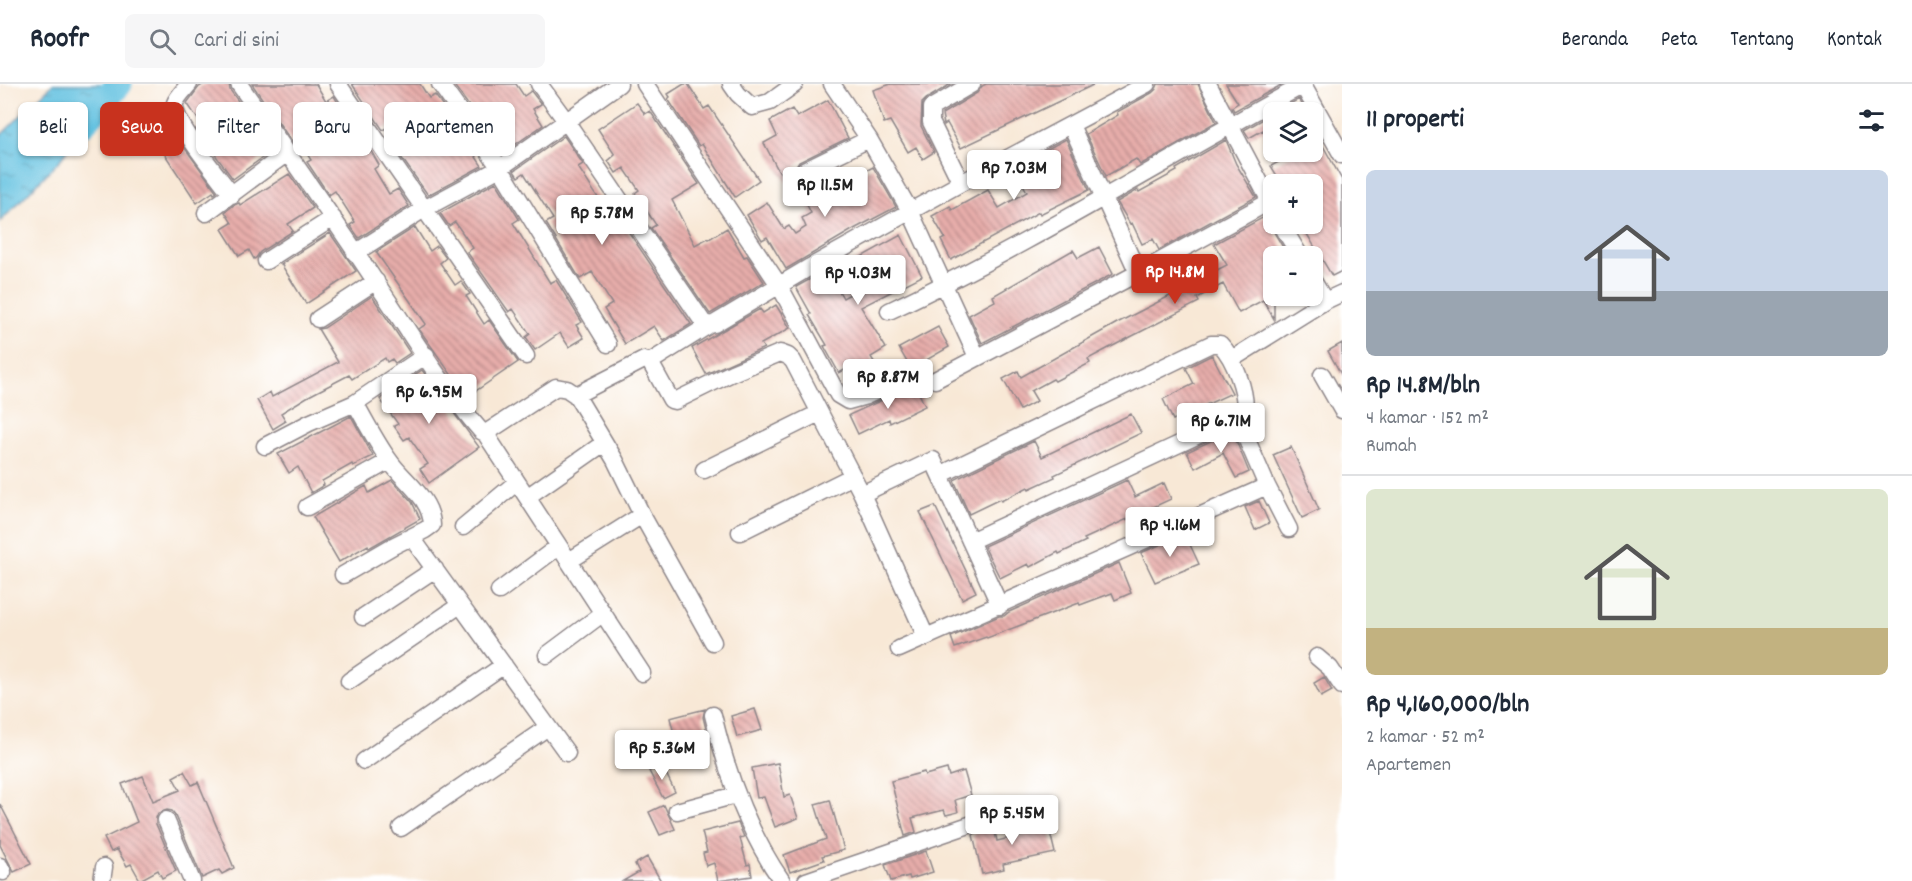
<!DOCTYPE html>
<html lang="id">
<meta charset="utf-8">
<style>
body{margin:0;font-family:Dekko,sans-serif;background:#f6f6f7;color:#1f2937;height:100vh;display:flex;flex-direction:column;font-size:22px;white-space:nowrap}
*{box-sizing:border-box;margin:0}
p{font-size:20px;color:#747a83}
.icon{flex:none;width:33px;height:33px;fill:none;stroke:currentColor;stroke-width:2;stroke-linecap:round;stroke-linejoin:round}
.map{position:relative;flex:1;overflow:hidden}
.drawer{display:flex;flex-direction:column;background:#fff;width:570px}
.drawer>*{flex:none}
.guide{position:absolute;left:18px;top:18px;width:570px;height:54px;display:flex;gap:12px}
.buttons{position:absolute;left:1263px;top:18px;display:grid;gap:12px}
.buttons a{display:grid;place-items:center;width:60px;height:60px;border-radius:9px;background:#fff;box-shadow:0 2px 4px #0004;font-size:30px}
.price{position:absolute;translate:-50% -51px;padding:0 14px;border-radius:6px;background:#fff;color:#222;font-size:20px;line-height:39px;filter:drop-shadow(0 2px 3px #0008)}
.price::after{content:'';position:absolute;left:50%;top:36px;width:18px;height:14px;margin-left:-9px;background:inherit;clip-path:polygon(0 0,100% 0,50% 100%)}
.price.active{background:#c8321e;color:#fff}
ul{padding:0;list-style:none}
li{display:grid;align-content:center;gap:12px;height:318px;padding:0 24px}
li+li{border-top:2px solid #e0e1e3}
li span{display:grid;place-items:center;height:186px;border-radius:9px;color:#555}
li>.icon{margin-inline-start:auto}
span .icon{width:108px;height:108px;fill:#fffc;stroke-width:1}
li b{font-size:26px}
h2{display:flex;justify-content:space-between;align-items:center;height:72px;padding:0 24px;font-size:26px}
.pill{padding:0 21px;border-radius:9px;background:#fff;box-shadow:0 2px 4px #0004;font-size:21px;line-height:54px}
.pill.active{background:#c8321e;color:#fff}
header{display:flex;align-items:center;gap:36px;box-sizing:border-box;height:84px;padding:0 30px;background:#fff;border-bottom:2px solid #e0e1e3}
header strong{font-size:28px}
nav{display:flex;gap:33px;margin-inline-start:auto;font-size:21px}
.search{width:420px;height:54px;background:#f6f6f7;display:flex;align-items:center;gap:15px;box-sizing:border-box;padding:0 21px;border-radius:9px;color:#747a83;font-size:22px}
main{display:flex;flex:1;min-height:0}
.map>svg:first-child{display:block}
.water{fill:url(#water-ripples);stroke:#42728e;stroke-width:1.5}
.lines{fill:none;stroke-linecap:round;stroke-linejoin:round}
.river{stroke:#62c1e0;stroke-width:27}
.building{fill:url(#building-back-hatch)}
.street-casing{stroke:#8d8588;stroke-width:19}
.street{stroke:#fff;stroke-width:16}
</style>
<header>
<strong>Roofr</strong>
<div class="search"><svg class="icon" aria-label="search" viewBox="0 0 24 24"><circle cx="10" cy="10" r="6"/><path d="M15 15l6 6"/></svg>Cari di sini</div>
<nav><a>Beranda</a><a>Peta</a><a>Tentang</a><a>Kontak</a></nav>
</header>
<main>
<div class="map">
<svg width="1342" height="797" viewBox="0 0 1342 797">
<defs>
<pattern id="water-ripples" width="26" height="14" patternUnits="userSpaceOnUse" patternTransform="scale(1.5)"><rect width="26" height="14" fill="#62c1e0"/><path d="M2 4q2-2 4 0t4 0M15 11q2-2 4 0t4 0" fill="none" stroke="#509cb7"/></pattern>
<pattern id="building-back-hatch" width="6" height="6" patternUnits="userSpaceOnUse" patternTransform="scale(1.5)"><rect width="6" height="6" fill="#e7adaa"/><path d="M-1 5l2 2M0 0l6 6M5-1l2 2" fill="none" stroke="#bb8c8c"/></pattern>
</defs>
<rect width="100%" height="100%" fill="#fff"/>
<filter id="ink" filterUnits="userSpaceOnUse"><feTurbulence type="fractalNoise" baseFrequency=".0167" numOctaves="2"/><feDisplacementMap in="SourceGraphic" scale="12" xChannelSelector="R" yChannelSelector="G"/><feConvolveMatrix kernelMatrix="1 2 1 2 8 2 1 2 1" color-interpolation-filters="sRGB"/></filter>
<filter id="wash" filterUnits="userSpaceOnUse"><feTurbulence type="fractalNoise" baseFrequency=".008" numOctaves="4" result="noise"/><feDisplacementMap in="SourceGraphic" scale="24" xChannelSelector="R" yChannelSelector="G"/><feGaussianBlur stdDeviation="1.35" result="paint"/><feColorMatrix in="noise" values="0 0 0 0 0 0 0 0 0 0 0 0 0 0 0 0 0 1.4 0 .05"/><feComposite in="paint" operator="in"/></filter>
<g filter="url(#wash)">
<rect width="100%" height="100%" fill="#f8e8d6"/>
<!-- water -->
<path class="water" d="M53,0H117L60,76L0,138V52Z"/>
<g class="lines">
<!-- river -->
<path class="river" d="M83,39L119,0"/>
</g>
<g id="blocks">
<!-- building -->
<path class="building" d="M204,0H229L230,6L273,66L233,95L197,46L196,45L202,41L187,19L199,3Z
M252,0H316L326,17L334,12L368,69L371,67L379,81L374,85L389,110L398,105L409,122L359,154L350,141L355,138L335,107L329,111L307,78L311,76L297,54L292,58Z
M352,0H420L429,14L435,11L472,63L470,64L482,82L428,111L401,73L409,68L391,41L383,46Z
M453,0H516L524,12L531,7L541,20L533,25L543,41L503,69Z
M684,0H688L704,25L709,22L759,96L735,113L702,60L699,62L668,15L670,13L668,10Z
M891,0H951L926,15L922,19L921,42L934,68L923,75L916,63L908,68L890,37L884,39L873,6Z
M986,0H1095L961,64L947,39L944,41L942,30L977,9L982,2Z
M1158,0H1198L1216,38L1140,81L1136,75L1106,92L1086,50L1118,31L1117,28L1152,9L1156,5Z
M1226,0H1283L1234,27L1232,23L1238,19Z
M1299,15L1306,28H1275Z
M828,16L848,54L799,78L794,86L797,95L788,100L777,84L764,59L777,52L770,37L792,25L797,33Z
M637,19L645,30L650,27L699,100L672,116L695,161L708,154L709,155L727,144L744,173L747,172L764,198L710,230L651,144L656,141L635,109L639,106L624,84L616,89L608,77L615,71L598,45Z
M1274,29V64L1263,46L1249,54L1244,46Z
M1312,42L1342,96V187L1332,192L1301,140H1312V100H1282L1271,82L1297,68H1312Z
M166,46L175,59L179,56L217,108L214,110L213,108L197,119L154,54Z
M564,52L583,80L578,83L602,120L607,116L691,240L664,257L654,242L625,260L604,225L612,220L592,188L580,195L546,139L553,135L524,89L518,93L514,87Z
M1066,55L1089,106L1040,130L1039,128L951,176L941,156L945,154L932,132L950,122L952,126L988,106L999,124L1027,108L1014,83Z
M1226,56L1236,80L1256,113L1159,166L1153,155L1142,160L1132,139L1130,140L1117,118L1138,106L1139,108L1177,87L1176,85Z
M873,83L896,123L854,145L786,185L767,153L762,156L747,131L767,118L784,145L789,142L795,150L806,143L802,134L811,129L806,119Z
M289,90L313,124L288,140L293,147L260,168L256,174L254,175L249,166L239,172L222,145L232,139L225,128L234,121L239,119L240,121Z
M496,98L519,135L513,139L550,199L556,196L582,238L576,241L584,254L569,263L560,249L535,266L526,253L530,250L513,225L509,228L467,168L473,164L455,138L449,142L440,129Z
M1266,132L1269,134L1267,136L1288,172H1274V235L1263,216L1239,229L1223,200L1197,214L1199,218L1109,264L1088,275L1090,279L1055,297L1053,295L1031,307L1037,317L1020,326L1003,295L1018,287L1021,293L1117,239L1209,192V190L1227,181L1214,160Z
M415,143L430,167L437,162L446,174L440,179L455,201L461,197L470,210L466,212L484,240L489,236L518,278L467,313L419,245L426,240L376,168Z
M330,149L356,187L306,220L281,180Z
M901,151L922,192L861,223L886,264L871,273L879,286L862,297L852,282L839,289L824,262L827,261L809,231L811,230L796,203L827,186L843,214L865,202L852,178Z
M1099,163L1113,190L982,259L969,231L995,217L993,212L1073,166L1078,174Z
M372,212L410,269L395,279L392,275L387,278L385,274L352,295L349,291L307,313L281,329L286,337L273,345L257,316L270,308L272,313L338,278L318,245L324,244Z
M776,221L790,244L761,260L764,264L706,290L692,264L760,225L763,229Z
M938,243L949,263L911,285L899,264Z
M1342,259V292L1328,267Z
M1212,271L1232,309L1173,336L1163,315L1194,300L1186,284Z
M422,286L479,363L429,399L420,385L428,380L409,353L404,356L394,342L398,340L380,315Z
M915,301L925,322L890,339L889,335L858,350L849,331Z
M1131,330L1141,349L1054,391L1055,393L1029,405L1028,403L1001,417L1000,415L969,430L954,396L1034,357L1042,373Z
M351,332L373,372L353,382L352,380L322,397L324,401L311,409L298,383L289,389L278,370Z
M1232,347L1249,388L1236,394L1223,369L1195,384L1187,368Z
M1291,363L1319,426L1302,434L1273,371Z
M392,396L412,418L420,435L369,464L368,461L339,478L313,433L366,402L369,409Z
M1127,396L1135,413L1164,399L1171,415L1084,455L1086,457L1059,470L1058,468L1030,483L1028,480L1000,494L984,462Z
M1259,417L1269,439L1255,446L1245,423Z
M935,422L976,508L962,515L920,428Z
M1185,450L1199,480L1155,498L1141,469Z
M1119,479L1131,509L1115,516L1112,509L1080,521L1079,519L987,554L986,553L955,564L951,553L999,532H1004L1009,528Z
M1324,593L1332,607L1321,613L1314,599Z
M705,625L703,633L707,649L676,657L670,634Z
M755,625L762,646L737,653L731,632Z
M778,679L784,713L790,711L798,734L775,743L764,713L757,714L752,684Z
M662,681L675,708L663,714L649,687Z
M947,685L949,692L964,687L971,711L955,716L958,728L946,731L944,726L912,734L916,748L905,752L891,697L924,688L925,691Z
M184,687L192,701L198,698L234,784L222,790L219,786L202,794L176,732L172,727L167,726L158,729L156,734V740L176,787L162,794L158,786L140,796L131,780L127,782L117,765L111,768L104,754L137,738L122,700L143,692L153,717L180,706L173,693Z
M830,716L844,766L822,772L824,776L790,788L784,771L826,755L815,720Z
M0,720L31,780L14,788L0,761Z
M664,721L675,745L660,751L649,728Z
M1047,736L1055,769L1003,780L1004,785L982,790L973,751L979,747L982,742L993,739L997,757L1027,750L1025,741Z
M738,739L744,753L740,754L747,781L750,780L752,792L718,797L714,779L706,782L703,769L707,768L702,748Z
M926,767L933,788L910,795L909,792L891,797L885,781Z
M647,773L661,797H623L639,788L635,780Z"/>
</g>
</g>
<g filter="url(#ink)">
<use href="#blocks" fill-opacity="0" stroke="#8d8588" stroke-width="1.5"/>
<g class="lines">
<defs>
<path id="street" d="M189,0C185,5 177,13 175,19C172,38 220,94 232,111
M239,0C287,68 335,136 381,206C413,253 443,304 481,347L485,349L489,347L556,303L567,305L576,311L644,276L650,278L671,316L675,317L732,289L780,269L788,272L793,277L862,410
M338,0L526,272
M440,0L500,84L608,260
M539,0L566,37L703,238L709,241L714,240L810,183L961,99L1147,0
M645,0L779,201L838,311L848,317L866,312L884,304
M731,0L738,10L752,23L770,18L795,0
M832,0L869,55L910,127L977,273
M1208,0L1274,125
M1071,41L1138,189
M804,87L869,55
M961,99L931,38V24L972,0
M206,129L287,69
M1281,140L1300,172
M355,169L424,125L500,84L619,0
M266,177L333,134
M1312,195L1325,217L1342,209
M889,227C1029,161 1160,79 1296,5H1305L1342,71
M318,235L376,197
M1232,275L1325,217
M650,278L709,241
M1322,291L1342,326
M935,296L1138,189L1269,118
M355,319L426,271
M1238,335L1267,402L1289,445
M485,349L642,589
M265,362L309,339L355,319C366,338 376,358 389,376C403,397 431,413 432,441L425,446L393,462L343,491
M704,386L819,329
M940,391L1211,260H1220C1234,274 1248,310 1244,330L970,457
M527,413L604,359
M307,423L389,377
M642,431L713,558
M463,443L517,398
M740,448L853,392
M412,454L567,669
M569,477L642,431L615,376L576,311
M499,507L559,462
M363,533L435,485
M926,553L862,410L933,376L1000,522
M899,565L1267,402
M547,571L602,530
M1317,573L1330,584L1342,602
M349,597L460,521
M713,631C727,690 747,747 782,797
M364,677L504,581
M677,727L736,711
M166,736L192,797
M401,744L548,643
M0,782L3,788
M102,797L104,783
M806,797L972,740"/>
</defs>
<!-- street casing -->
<use href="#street" class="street-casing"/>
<!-- street -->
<use href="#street" class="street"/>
</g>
</g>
</svg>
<div class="buttons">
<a><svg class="icon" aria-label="layers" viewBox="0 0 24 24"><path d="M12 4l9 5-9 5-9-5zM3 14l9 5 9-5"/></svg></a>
<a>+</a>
<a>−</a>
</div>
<b class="price" style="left:1014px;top:117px">Rp 7.03M</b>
<b class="price" style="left:825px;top:134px">Rp 11.5M</b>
<b class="price" style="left:602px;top:162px">Rp 5.78M</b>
<b class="price active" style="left:1175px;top:221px">Rp 14.8M</b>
<b class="price" style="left:858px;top:222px">Rp 4.03M</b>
<b class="price" style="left:888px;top:326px">Rp 8.87M</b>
<b class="price" style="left:429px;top:341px">Rp 6.95M</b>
<b class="price" style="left:1221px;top:370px">Rp 6.71M</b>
<b class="price" style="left:1170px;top:474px">Rp 4.16M</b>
<b class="price" style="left:662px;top:697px">Rp 5.36M</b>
<b class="price" style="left:1012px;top:762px">Rp 5.45M</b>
<div class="guide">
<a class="pill">Beli</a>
<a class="pill active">Sewa</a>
<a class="pill">Filter</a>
<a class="pill">Baru</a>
<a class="pill">Apartemen</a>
</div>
</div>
<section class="drawer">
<h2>11 properti<svg class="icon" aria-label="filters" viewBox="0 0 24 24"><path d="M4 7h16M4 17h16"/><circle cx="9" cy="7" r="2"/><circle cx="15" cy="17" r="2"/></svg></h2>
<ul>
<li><span style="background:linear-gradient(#c9d6e8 65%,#9aa5b1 0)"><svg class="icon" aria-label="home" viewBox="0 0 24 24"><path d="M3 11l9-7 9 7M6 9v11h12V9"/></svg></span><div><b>Rp 14.8M/bln</b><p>4 kamar · 152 m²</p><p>Rumah</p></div></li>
<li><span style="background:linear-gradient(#dfe7d0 75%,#c2b280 0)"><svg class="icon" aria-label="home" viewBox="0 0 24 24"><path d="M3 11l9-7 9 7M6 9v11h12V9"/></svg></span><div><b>Rp 4,160,000/bln</b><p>2 kamar · 52 m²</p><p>Apartemen</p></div></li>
</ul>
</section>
</main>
